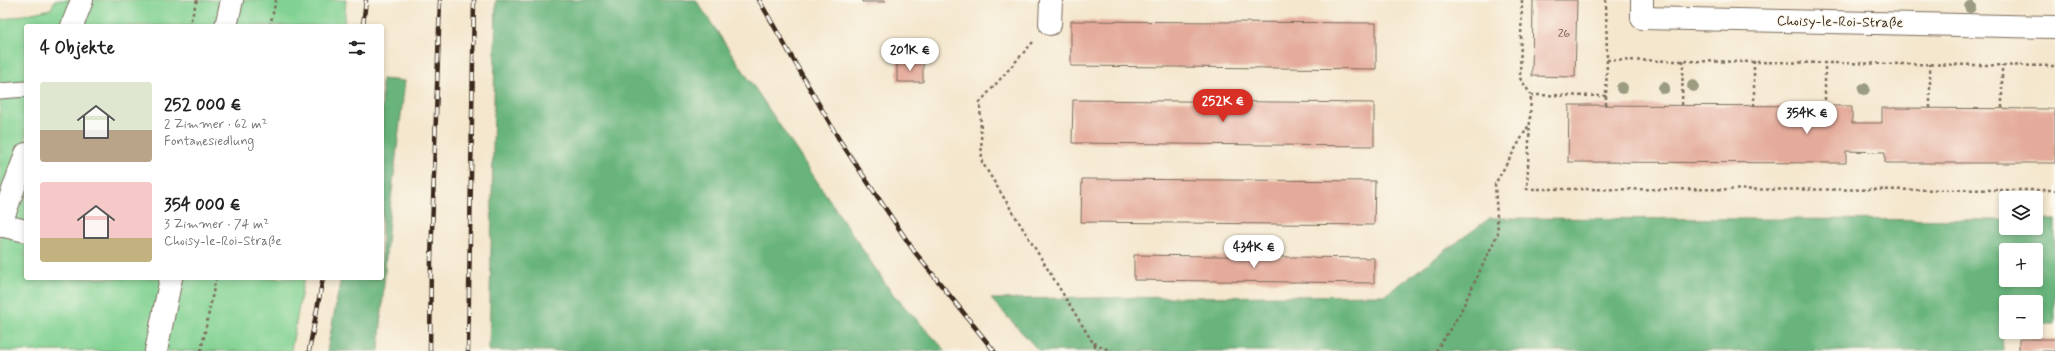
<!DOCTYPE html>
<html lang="de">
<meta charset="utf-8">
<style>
body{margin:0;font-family:Mynerve,sans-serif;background:#f2f2f2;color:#222;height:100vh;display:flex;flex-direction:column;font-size:15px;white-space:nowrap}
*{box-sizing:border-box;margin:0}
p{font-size:13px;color:#767676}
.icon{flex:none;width:22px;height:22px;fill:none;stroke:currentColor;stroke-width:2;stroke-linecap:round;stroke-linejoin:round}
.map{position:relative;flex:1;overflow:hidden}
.sheet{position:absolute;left:24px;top:24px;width:360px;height:256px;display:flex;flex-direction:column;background:#fff;border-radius:4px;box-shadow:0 2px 6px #0003}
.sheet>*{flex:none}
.tools{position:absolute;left:1999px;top:191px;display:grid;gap:8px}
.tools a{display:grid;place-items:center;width:44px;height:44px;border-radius:4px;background:#fff;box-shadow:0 2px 6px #0003;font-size:20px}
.price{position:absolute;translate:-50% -34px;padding:0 9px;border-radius:14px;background:#fff;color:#222;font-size:13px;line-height:26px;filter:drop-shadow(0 1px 2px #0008)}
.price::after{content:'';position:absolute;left:50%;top:24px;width:12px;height:9px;margin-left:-6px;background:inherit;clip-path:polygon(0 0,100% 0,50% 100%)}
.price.selected{background:#d93025;color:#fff}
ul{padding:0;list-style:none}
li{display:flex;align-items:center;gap:12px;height:100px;padding:0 16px}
li span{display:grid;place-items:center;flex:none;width:112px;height:80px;border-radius:4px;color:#555}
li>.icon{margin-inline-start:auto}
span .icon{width:48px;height:48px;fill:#fffc;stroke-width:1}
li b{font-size:17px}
h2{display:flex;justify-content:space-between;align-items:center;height:48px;padding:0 16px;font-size:17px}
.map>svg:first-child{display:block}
.green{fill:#81d292;stroke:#5e7e58}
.forest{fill:#68b47c;stroke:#526f4d;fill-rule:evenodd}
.building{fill:#e4aa9a}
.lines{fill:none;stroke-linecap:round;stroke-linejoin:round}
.service-casing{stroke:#7c6c5c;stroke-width:17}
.minor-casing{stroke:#7c6c5c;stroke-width:24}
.secondary-casing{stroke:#7c6c5c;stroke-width:24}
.path{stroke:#7c6c5c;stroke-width:2.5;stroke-dasharray:3 3;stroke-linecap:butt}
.service{stroke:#fff;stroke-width:15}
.minor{stroke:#fff;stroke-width:22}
.secondary{stroke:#fff;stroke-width:22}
.rail-casing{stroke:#3b2a1e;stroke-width:4.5}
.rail{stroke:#fbf7ec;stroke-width:3;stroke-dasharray:9;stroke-linecap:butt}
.tree{fill:#9a9b80}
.labels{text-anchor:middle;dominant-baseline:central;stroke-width:3;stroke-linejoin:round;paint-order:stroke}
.number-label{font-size:12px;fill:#654a3d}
.street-label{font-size:14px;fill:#3b2a1e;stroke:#fbf7ec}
</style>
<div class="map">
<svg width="2055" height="351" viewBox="0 0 2055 351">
<rect width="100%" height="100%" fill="#fbf7ec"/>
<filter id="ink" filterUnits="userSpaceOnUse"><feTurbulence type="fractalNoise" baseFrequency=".025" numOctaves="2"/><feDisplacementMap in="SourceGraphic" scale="8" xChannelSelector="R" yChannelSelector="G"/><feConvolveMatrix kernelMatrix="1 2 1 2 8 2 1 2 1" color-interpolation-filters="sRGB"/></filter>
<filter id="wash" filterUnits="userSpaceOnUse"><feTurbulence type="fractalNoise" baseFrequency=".012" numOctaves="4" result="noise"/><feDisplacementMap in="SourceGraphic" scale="16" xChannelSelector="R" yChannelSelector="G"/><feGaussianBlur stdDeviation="0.9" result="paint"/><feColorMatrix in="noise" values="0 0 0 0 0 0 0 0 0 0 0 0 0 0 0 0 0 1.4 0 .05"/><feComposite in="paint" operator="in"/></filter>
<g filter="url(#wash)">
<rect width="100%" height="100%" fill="#f4e7ce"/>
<!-- green -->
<path class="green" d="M55,0H346L344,26H26V278H304L291,351H0V20L51,9Z"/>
<!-- forest -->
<path class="forest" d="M496,0H696L891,292L946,351H489Z
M382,79L405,81L389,216L379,351H327L341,278H382Z
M1490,218L2006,220V228H2036V220H2055V324H2036V302H2006V324L2002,325L2003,351H1039L991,299L1385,295ZM2006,250H2036V280H2006Z"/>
<g id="blocks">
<!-- building -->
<path class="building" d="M862,0H885V2H862Z
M1533,0H1577L1575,77L1532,76Z
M1071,21L1376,23V69L1071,66Z
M897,61H923V82H897Z
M1073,100L1374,103V146L1072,143Z
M1569,105L1852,106V123H1882V108L2055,109V163H1885V152L1846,151V163L1568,162Z
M1082,179L1375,181L1374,225L1081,222Z
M1134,255L1374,258V283L1134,280Z
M2019,339H2055V351H2019Z"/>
</g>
</g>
<g filter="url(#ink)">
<use href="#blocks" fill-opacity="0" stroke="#7c6c5c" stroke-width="1"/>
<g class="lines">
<defs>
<path id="service" d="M0,91L26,89"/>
<path id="minor" d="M1642,0V18L2055,27
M1050,24L1051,0
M72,26L82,0
M0,225L26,231
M0,226L26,154"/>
<path id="secondary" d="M226,26L232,0
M156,351L171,278"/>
</defs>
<!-- service casing -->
<use href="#service" class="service-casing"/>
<!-- minor casing -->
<use href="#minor" class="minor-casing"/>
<!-- secondary casing -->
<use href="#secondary" class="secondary-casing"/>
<!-- path -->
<path class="path" d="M1522,0L1520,78L1531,95
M1606,0L1607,60L2055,66
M189,26L197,0
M270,26L276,0
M1033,42L980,102L982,162L1098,351
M1607,60L1606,96L1531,95L1527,189L2055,190
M1754,61V106
M1606,96V105
M1682,105L1683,60
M1825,106V63
M1930,108V64
M2002,108V65
M1094,343L1111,351
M201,351L216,278
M1436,351L1459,315L1498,233L1495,184L1530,123"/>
<!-- service -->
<use href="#service" class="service"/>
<!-- minor -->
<use href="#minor" class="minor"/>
<!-- secondary -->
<use href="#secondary" class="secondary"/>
<defs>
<path id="rail" d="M759,0L840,141L914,251L994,351
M363,26L366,0
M309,351L323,278
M430,351L431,260L440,0
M468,351L474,0"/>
</defs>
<!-- rail casing -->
<use href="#rail" class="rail-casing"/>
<!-- rail -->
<use href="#rail" class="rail"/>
</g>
<!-- trees -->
<g class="tree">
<circle cx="1970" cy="7" r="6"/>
<circle cx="1693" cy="86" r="6"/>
<circle cx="1622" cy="88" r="6"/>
<circle cx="1664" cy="88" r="6"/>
<circle cx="1864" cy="89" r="6"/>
</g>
</g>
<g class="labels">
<!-- number labels -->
<g class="number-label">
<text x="1564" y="34">26</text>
</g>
<!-- street labels -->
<g class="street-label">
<text transform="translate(1840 22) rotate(1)">Choisy-le-Roi-Straße</text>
</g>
</g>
</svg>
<div class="tools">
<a><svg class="icon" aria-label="layers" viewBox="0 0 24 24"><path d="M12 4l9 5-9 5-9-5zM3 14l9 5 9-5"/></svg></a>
<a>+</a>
<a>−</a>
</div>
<b class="price" style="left:910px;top:72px">201K €</b>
<b class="price selected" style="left:1223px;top:123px">252K €</b>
<b class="price" style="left:1807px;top:135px">354K €</b>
<b class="price" style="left:1254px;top:269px">434K €</b>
<section class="sheet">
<h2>4 Objekte<svg class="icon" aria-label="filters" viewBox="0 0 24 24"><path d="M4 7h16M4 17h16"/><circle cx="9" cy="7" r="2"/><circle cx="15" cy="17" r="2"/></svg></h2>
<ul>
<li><span style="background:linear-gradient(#dfe7d0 60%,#b9a48a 0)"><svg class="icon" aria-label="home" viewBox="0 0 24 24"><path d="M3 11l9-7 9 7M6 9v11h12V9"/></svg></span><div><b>252 000 €</b><p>2 Zimmer · 62 m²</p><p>Fontanesiedlung</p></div></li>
<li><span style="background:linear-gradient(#f6c9c9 70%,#c2b280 0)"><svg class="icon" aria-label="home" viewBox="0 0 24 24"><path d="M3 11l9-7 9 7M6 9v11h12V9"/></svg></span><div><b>354 000 €</b><p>3 Zimmer · 74 m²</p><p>Choisy-le-Roi-Straße</p></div></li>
</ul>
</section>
</div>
